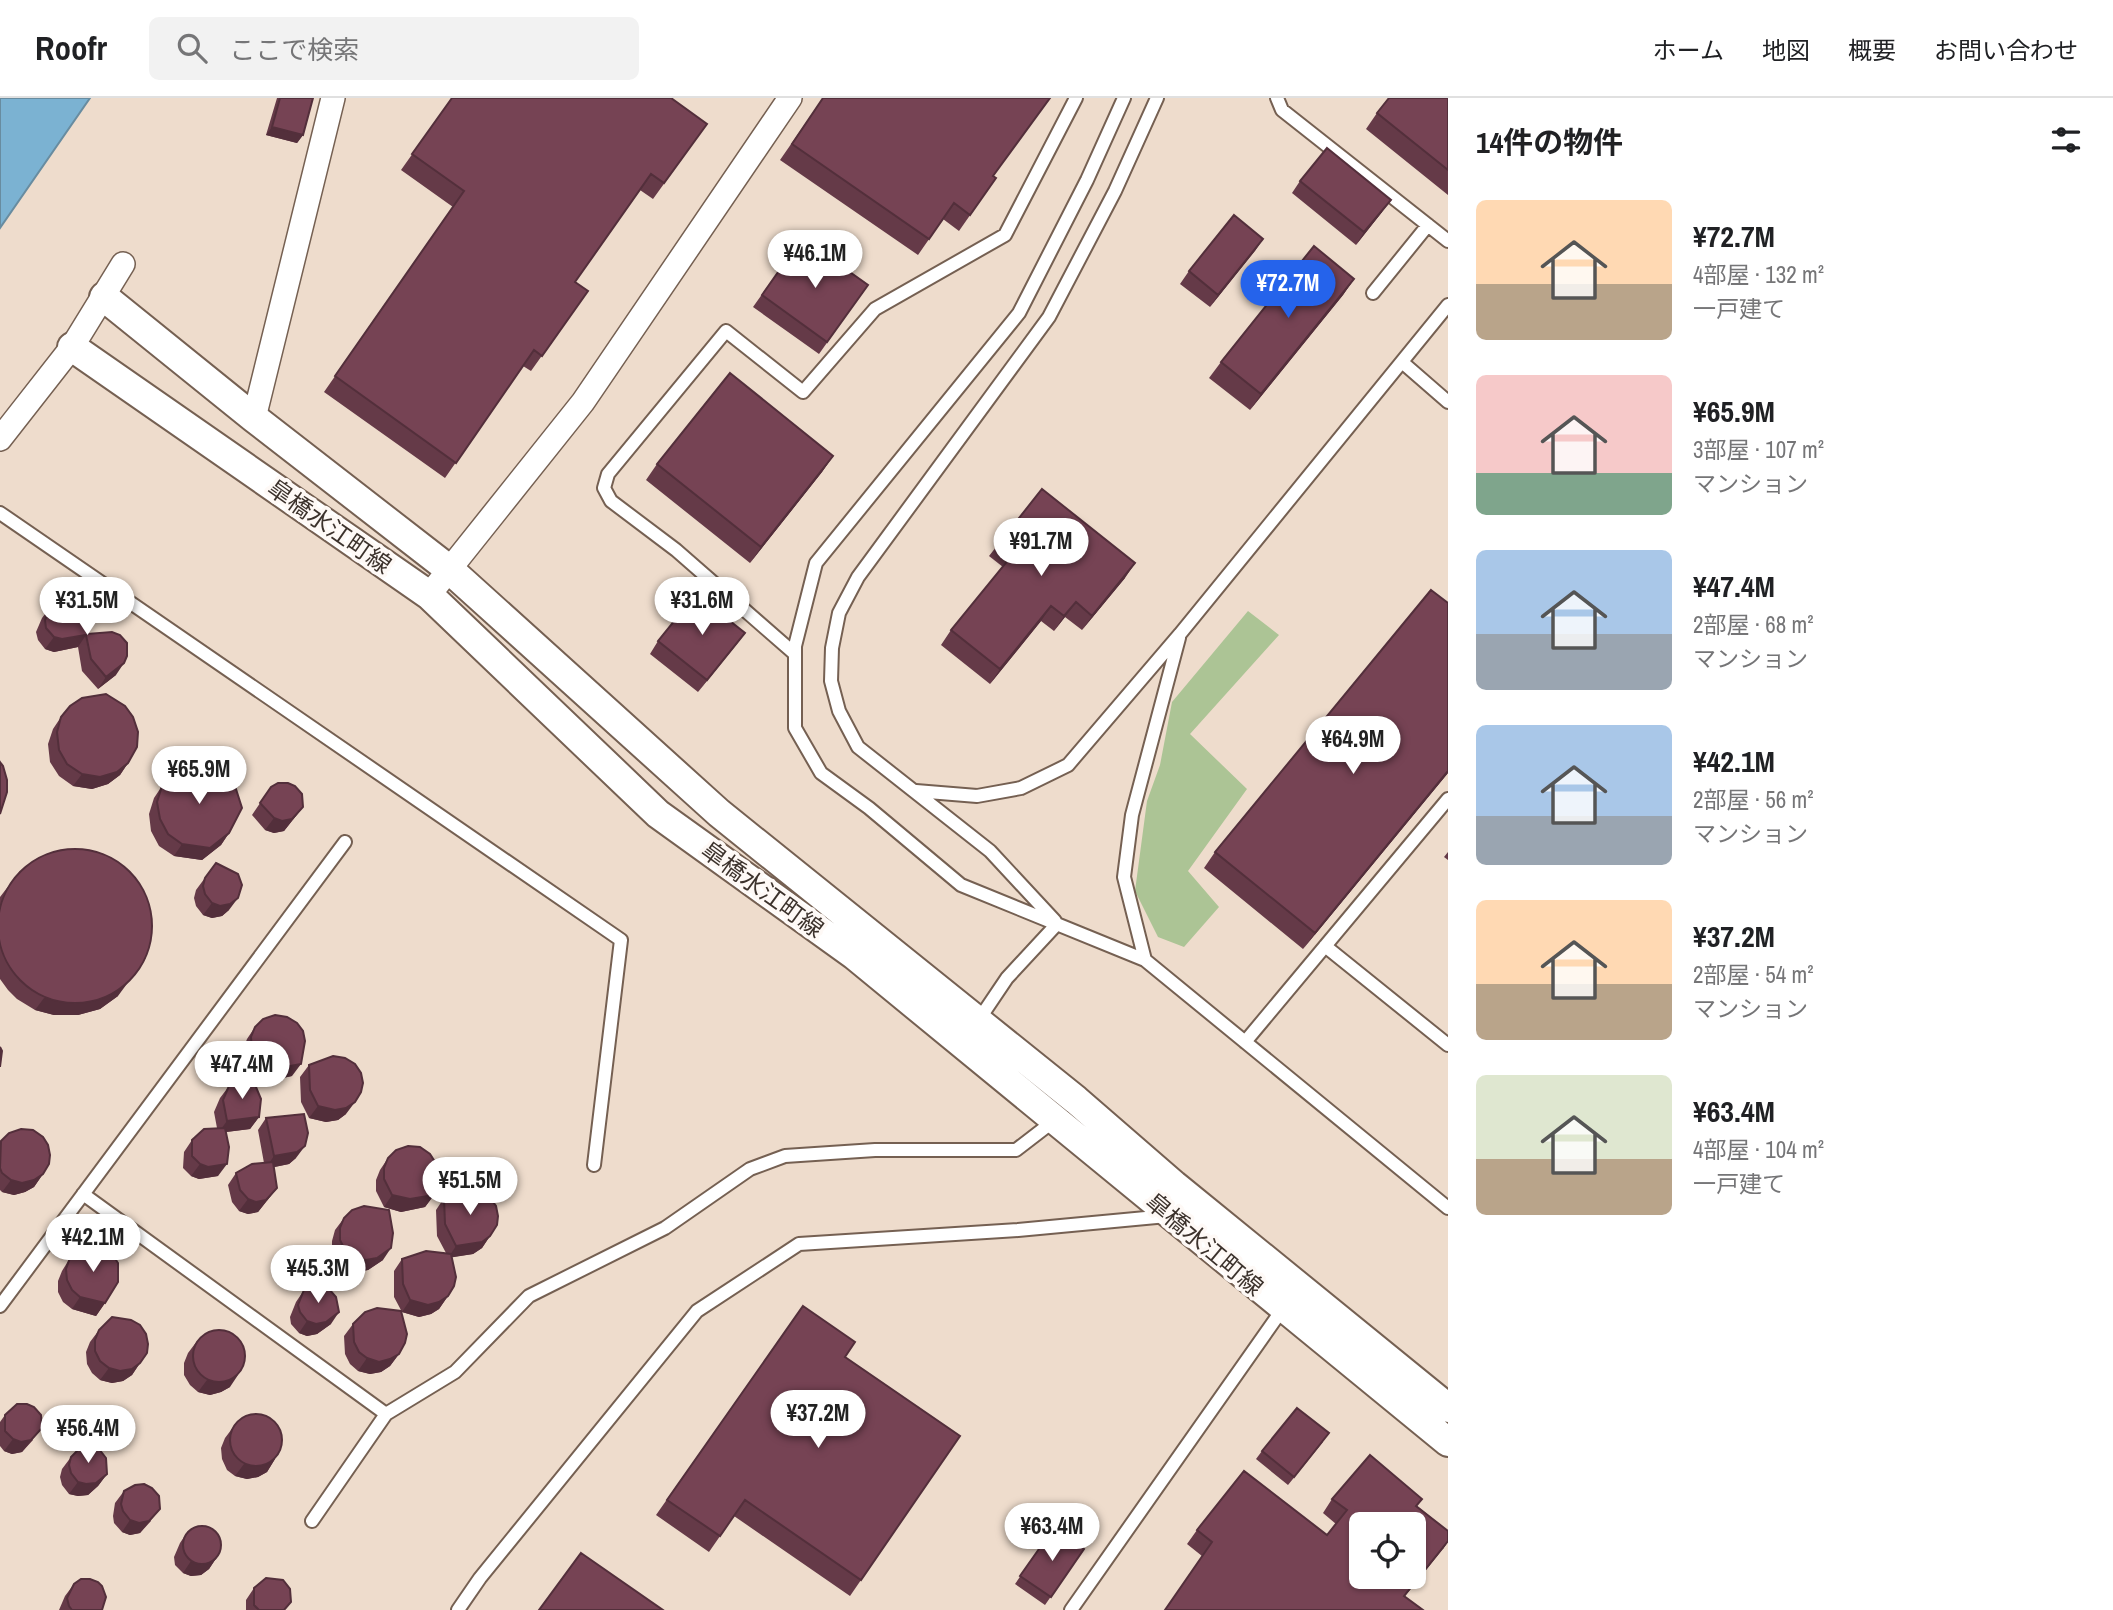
<!DOCTYPE html>
<html lang="ja">
<meta charset="utf-8">
<style>
body{margin:0;font-family:"Archivo Narrow","Noto Sans JP",sans-serif;background:#f2f2f2;color:#202124;height:100vh;display:flex;flex-direction:column;font-size:26px;white-space:nowrap}
*{box-sizing:border-box;margin:0}
p{font-size:23px;color:#757577}
.icon{flex:none;width:38px;height:38px;fill:none;stroke:currentColor;stroke-width:2;stroke-linecap:round;stroke-linejoin:round}
.map{position:relative;flex:1;overflow:hidden}
.drawer{display:flex;flex-direction:column;background:#fff;width:665px}
.drawer>*{flex:none}
.buttons{position:absolute;left:1349px;top:1414px;display:grid;gap:14px}
.buttons a{display:grid;place-items:center;width:77px;height:77px;border-radius:10px;background:#fff;box-shadow:0 2px 5px #0004;font-size:35px}
.price{position:absolute;translate:-50% -60px;padding:0 16px;border-radius:24px;background:#fff;color:#222;font-size:23px;line-height:46px;filter:drop-shadow(0 2px 4px #0008)}
.price::after{content:'';position:absolute;left:50%;top:42px;width:21px;height:16px;margin-left:-10px;background:inherit;clip-path:polygon(0 0,100% 0,50% 100%)}
.price.on{background:#2563eb;color:#fff}
ul{padding:0;list-style:none}
li{display:flex;align-items:center;gap:21px;height:175px;padding:0 28px}
li span{display:grid;place-items:center;flex:none;width:196px;height:140px;border-radius:10px;color:#555}
li>.icon{margin-inline-start:auto}
span .icon{width:84px;height:84px;fill:#fffc;stroke-width:1}
li b{font-size:30px}
h2{display:flex;justify-content:space-between;align-items:center;height:84px;padding:0 28px;font-size:30px}
header{display:flex;align-items:center;gap:42px;box-sizing:border-box;height:98px;padding:0 35px;background:#fff;border-bottom:2px solid #e0e0e0}
header strong{font-size:33px}
nav{display:flex;gap:38px;margin-inline-start:auto;font-size:24px}
.search{width:490px;height:63px;background:#f2f2f2;display:flex;align-items:center;gap:18px;box-sizing:border-box;padding:0 24px;border-radius:10px;color:#757577;font-size:26px}
main{display:flex;flex:1;min-height:0}
.map>svg:first-child{display:block}
.industrial{fill:#eedccc;fill-rule:evenodd}
.green{fill:#acc495}
.water{fill:#7bb2d2;stroke:#688ca0;stroke-width:2}
.lines{fill:none;stroke-linecap:round;stroke-linejoin:round}
.service-casing{stroke:#756052;stroke-width:16}
.minor-casing{stroke:#756052;stroke-width:26}
.tertiary-casing{stroke:#756052;stroke-width:32}
.service{stroke:#fff;stroke-width:12}
.minor{stroke:#fff;stroke-width:23}
.tertiary{stroke:#fff;stroke-width:28}
.wall{fill:#653a48}
.shaded-wall{fill:#532f3b}
.building{fill:#764354;stroke:#532f3b;stroke-width:2;fill-rule:evenodd}
.labels{text-anchor:middle;dominant-baseline:central;stroke-width:7;stroke-linejoin:round;paint-order:stroke}
.street-label{font-size:24px;fill:#3c322c;stroke:#fef9f6}
</style>
<header>
<strong>Roofr</strong>
<div class="search"><svg class="icon" aria-label="search" viewBox="0 0 24 24"><circle cx="10" cy="10" r="6"/><path d="M15 15l6 6"/></svg>ここで検索</div>
<nav><a>ホーム</a><a>地図</a><a>概要</a><a>お問い合わせ</a></nav>
</header>
<main>
<div class="map">
<svg width="1448" height="1512" viewBox="0 0 1448 1512">
<rect width="100%" height="100%" fill="#fde9dd"/>
<!-- industrial -->
<path class="industrial" d="M90,0H1448V1512H0V130ZM1362,1426H1414V1479H1362Z"/>
<!-- green -->
<path class="green" d="M1248,513L1279,537L1190,636L1247,691L1188,773L1219,809L1184,849L1158,839L1135,793L1147,703L1160,667L1172,604Z"/>
<!-- water -->
<path class="water" d="M0,0H90L0,130Z"/>
<g class="lines">
<defs>
<path id="service" d="M1124,0L1087,82L1019,215L816,465L795,548V630L821,675L869,710L961,787L1145,862L1448,1110
M1277,0L1282,12L1448,143
M1373,195L1428,127
M1402,264L1448,304
M0,415L621,842L594,1067
M795,556L676,452L611,403L604,390L608,376L726,233L803,294L875,211L1005,137L1076,0
M916,693L977,698L1021,690L1068,667L1180,536L1448,207
M1055,823L990,753L858,649L839,613L831,583L832,550L839,515L858,479L1049,219L1115,93L1157,0
M1325,848L1448,947
M1145,862L1124,779L1132,717L1179,540
M976,926L1007,880L1057,826
M1245,944L1448,701
M83,1096L386,1316
M0,1208L345,744
M312,1423L386,1316L455,1274L529,1198L665,1130L750,1071L785,1058L875,1052H1016L1055,1022
M458,1512L480,1480L697,1213L799,1146L1018,1132L1167,1118
M1071,1512L1284,1209"/>
<path id="minor" d="M254,320L333,0
M0,341L72,249L123,166
M429,497L583,304L790,0"/>
<path id="tertiary" d="M104,199L254,320L450,472L719,715L1076,1002L1174,1087L1448,1310
M72,249L429,497L658,716L854,857L1448,1344"/>
</defs>
<!-- service casing -->
<use href="#service" class="service-casing"/>
<!-- minor casing -->
<use href="#minor" class="minor-casing"/>
<!-- tertiary casing -->
<use href="#tertiary" class="tertiary-casing"/>
<!-- service -->
<use href="#service" class="service"/>
<!-- minor -->
<use href="#minor" class="minor"/>
<!-- tertiary -->
<use href="#tertiary" class="tertiary"/>
</g>
<!-- wall -->
<path class="wall" d="M277,0H313L303,37L297,45L266,37Z
M452,0L707,26L653,101L640,92L575,184L588,193L531,273L523,268L445,380L324,294L453,109L401,72Z
M823,0L994,78L996,80L959,133L943,121L918,157L780,62Z
M1448,0V97L1366,31L1377,15Z
M1300,83L1382,114L1356,147L1292,95Z
M802,140L868,187L819,256L753,209Z
M1263,141L1210,209L1180,186L1189,173Z
M1354,181L1343,197L1250,312L1209,280L1221,264Z
M833,358L822,374L750,465L646,382L657,366Z
M1000,444L1125,480L1082,532L1065,519L1054,533L1041,523L990,586L941,547L951,532L1003,469L989,458Z
M51,508L87,536L116,577L98,591L82,573L78,549L54,554L45,551L38,542L36,534L42,520Z
M745,535L698,594L650,556L658,543Z
M61,619L128,665L120,677L108,686L92,691L73,688L59,678L50,664L48,646L53,631Z
M1448,675L1303,851L1204,770L1215,754Z
M162,688L229,735L221,747L202,762L174,758L159,748L151,733L149,716L154,700Z
M271,689L303,709L284,733L274,735L265,732L252,717Z
M1448,754V762L1444,759Z
M216,765L229,812L222,818L212,820L203,817L196,808L194,800L196,792Z
M20,773L118,898L100,911L78,917H54L35,912L17,901L8,892L0,881V799Z
M255,929L292,978L255,986L243,963V951L247,941Z
M309,967L346,1016L338,1022L326,1024L309,1020L301,1004L300,979Z
M229,988L259,1019L250,1031L226,1034L218,1078L199,1081L191,1078L183,1070L184,1054L192,1042L217,1030L214,1014L220,1000Z
M266,1020L296,1060L289,1066L274,1069L277,1090L258,1114L248,1116L239,1113L232,1104L228,1087L236,1075L264,1065L258,1032Z
M0,1044L43,1076L34,1089L25,1094L14,1097L2,1094L0,1092Z
M388,1060L434,1097L425,1109L401,1114L384,1109L376,1093V1082L380,1072Z
M444,1100L490,1138L482,1150L473,1156L452,1159L448,1198L439,1211L431,1216L419,1219L402,1214L394,1199V1173L402,1161L446,1155L437,1138L436,1112Z
M344,1120L383,1162L368,1172L357,1174L345,1171L337,1164L332,1154V1143L335,1132Z
M70,1160L105,1205L96,1218L72,1211L63,1204L58,1194V1183L62,1173Z
M304,1192L331,1226L317,1236L307,1238L299,1235L291,1226L290,1219L296,1204Z
M803,1208L845,1259L960,1338L850,1498L734,1418L709,1454L656,1417Z
M353,1226L399,1256L390,1268L381,1274L370,1276L358,1273L350,1266L345,1256L344,1238Z
M99,1232L140,1265L132,1277L123,1283L112,1285L100,1282L92,1275L87,1266L86,1254L90,1244Z
M197,1243L230,1289L221,1294L210,1297L198,1294L190,1287L184,1277V1265L188,1255Z
M5,1317L33,1342L22,1354L12,1356L4,1353L0,1348V1324Z
M234,1328L275,1361L267,1374L258,1379L247,1381L235,1378L227,1372L222,1361L221,1350L225,1340Z
M1323,1344L1288,1387L1256,1361L1262,1353Z
M71,1359L107,1376L98,1388L88,1397L78,1398L69,1396L62,1387L60,1379L62,1371Z
M124,1393L151,1423L140,1435L130,1437L122,1434L114,1425L113,1418L115,1405Z
M1332,1401H1422L1417,1408L1448,1433V1444L1443,1451L1202,1458L1187,1446L1197,1432L1327,1437L1336,1426L1323,1415Z
M1053,1431L1084,1451L1045,1507L1015,1486Z
M188,1433L217,1459L209,1471L201,1477L191,1478L183,1475L175,1467L174,1459L180,1445Z
M74,1486L102,1512H59L65,1498Z
M254,1490L285,1512H246V1502Z"/>
<!-- shaded-wall -->
<path class="shaded-wall" d="M272,29L303,37L297,45L266,37Z
M1391,102L1382,114L1356,147L1364,134Z
M1263,141L1255,153L1210,209L1218,197Z
M1354,181L1343,197L1250,312L1261,296Z
M833,358L822,374L750,465L761,449Z
M1135,465L1125,480L1082,532L1092,518Z
M1076,504L1065,519L1054,533L1064,518Z
M1051,508L1041,523L990,586L1000,571Z
M745,535L736,547L698,594L707,582Z
M86,537L78,549L54,554L45,551L54,539Z
M124,565L116,577L98,591L106,579Z
M128,665L120,677L108,686L92,691L73,688L82,676Z
M1448,673V675L1303,851L1315,835Z
M303,709L284,733L274,735L265,732L274,720Z
M229,735L221,747L202,762L174,758L182,746Z
M238,800L229,812L222,818L212,820L203,817L212,805Z
M146,860L118,898L100,911L78,917H54L35,912L44,900Z
M301,966L292,978L255,986L263,973Z
M355,1004L346,1016L338,1022L326,1024L309,1020L318,1008Z
M259,1019L250,1031L218,1035L227,1023Z
M305,1048L296,1060L289,1066L265,1071L274,1058Z
M200,1066H227L218,1078L199,1081L191,1078Z
M43,1076L34,1089L25,1094L14,1097L2,1094L11,1082Z
M277,1090L258,1114L248,1116L239,1113L248,1101Z
M392,1097H434L425,1109L401,1114L384,1109Z
M490,1138L482,1150L473,1156L448,1160L456,1148Z
M391,1150L383,1162L368,1172L357,1174L345,1171L354,1159Z
M448,1198L439,1211L431,1216L419,1219L402,1214L410,1202Z
M80,1199L105,1205L96,1218L72,1211Z
M339,1214L331,1226L317,1236L307,1238L299,1235L307,1223Z
M399,1256L390,1268L381,1274L370,1276L358,1273L367,1260Z
M140,1265L132,1277L123,1283L112,1285L100,1282L109,1270Z
M238,1277L230,1289L221,1294L210,1297L198,1294L207,1282Z
M42,1330L22,1354L12,1356L4,1353L13,1341Z
M275,1361L267,1374L258,1379L247,1381L235,1378L244,1366Z
M107,1376L98,1388L88,1397L78,1398L69,1396L78,1384Z
M160,1411L140,1435L130,1437L122,1434L130,1422Z
M1448,1443L1443,1451L1394,1512L1404,1498Z
M217,1459L209,1471L201,1477L191,1478L183,1475L191,1463Z"/>
<!-- building -->
<path class="building" d="M280,0H313L303,37L272,29Z
M452,0H671L707,26L664,85L651,76L575,184L588,193L542,258L534,252L456,365L335,278L464,93L412,56Z
M823,0H1050L993,78L996,80L970,117L954,105L929,141L792,46Z
M1389,0H1448V72L1377,15Z
M1327,50L1391,102L1364,134L1300,83Z
M1234,117L1263,141L1218,197L1189,173Z
M802,140L868,187L827,244L762,197Z
M1314,148L1354,181L1261,296L1221,264Z
M730,275L833,358L761,449L657,366Z
M1042,391L1135,465L1092,518L1076,504L1064,518L1051,508L1000,571L951,532L1014,455L1000,444Z
M1431,492L1448,505V673L1315,835L1215,754Z
M696,496L745,535L707,582L658,543Z
M58,503L75,506L82,515L87,536L112,534L120,537L127,545V558L124,565L106,579L91,561L86,537L62,541L54,539L46,530L45,522L51,508Z
M106,596L125,608L133,619L138,634L137,649L128,665L117,674L100,679L82,676L67,666L59,652L57,634L61,619L70,608L82,600Z
M0,664L3,668L7,682V694L0,716Z
M199,667L215,670L226,677L235,688L242,710L229,735L210,750L182,746L168,736L160,721L157,704L162,688L170,678L183,670Z
M278,685H288L295,688L302,696L303,709L292,721L282,723L274,720L260,705L271,689Z
M-2 828a77 77 0 1 1 154 0a77 77 0 1 1-154 0Z
M216,765L238,776L242,787L238,800L230,806L220,808L212,805L205,796L203,788L205,780Z
M275,917L287,919L297,925L303,933L305,943L301,966L263,973L252,951L251,939L255,929L263,921Z
M0,949L2,953L0,969Z
M333,958L345,960L355,966L361,975L363,985L361,994L355,1004L346,1010L335,1012L318,1008L310,992L309,967Z
M253,982L261,1001L259,1019L227,1023L223,1002L229,988L236,984Z
M304,1016L308,1035L305,1048L297,1054L274,1058L266,1020Z
M225,1030L229,1049L227,1066L208,1069L200,1066L192,1058V1042L204,1031Z
M21,1031L33,1032L43,1039L48,1047L50,1057L49,1066L43,1076L34,1082L22,1085L11,1082L2,1075L0,1070L1,1043L9,1035Z
M408,1048L420,1049L430,1056L435,1064L437,1074L434,1097L410,1101L392,1097L384,1081V1070L388,1060L396,1052Z
M273,1064L277,1090L266,1102L256,1104L248,1101L240,1092L236,1075L252,1066Z
M469,1092L481,1094L490,1100L496,1108L498,1118L497,1127L490,1138L482,1144L456,1148L445,1126L444,1100Z
M364,1108L389,1112L393,1135L391,1150L377,1160L366,1162L354,1159L345,1152L340,1142V1130L344,1120L352,1112Z
M90,1148L102,1150L112,1156L118,1165V1184L105,1205L80,1199L72,1192L67,1182L66,1171L70,1160L78,1152Z
M426,1153L451,1156L456,1179L454,1188L448,1198L439,1204L428,1207L410,1202L403,1186L402,1161Z
M321,1187L329,1191L336,1199L339,1214L326,1224L316,1226L307,1223L300,1214L298,1207L304,1192L312,1188Z
M803,1208L855,1244L845,1259L960,1338L861,1482L745,1402L720,1438L667,1402Z
M377,1210L401,1213L407,1236L405,1245L399,1256L390,1261L379,1264L367,1260L359,1254L354,1244L353,1226L365,1214Z
M112,1219L131,1222L140,1227L146,1236L148,1246L147,1255L140,1265L132,1271L120,1273L109,1270L100,1263L95,1253V1242L99,1232Z
M193 1258a26 26 0 1 1 52 0a26 26 0 1 1-52 0Z
M17,1306H27L34,1309L41,1317L42,1330L31,1342L21,1344L13,1341L5,1333V1317Z
M1297,1310L1329,1335L1294,1379L1262,1353Z
M230 1342a26 26 0 1 1 52 0a26 26 0 1 1-52 0Z
M82,1348H92L99,1351L106,1360L107,1376L96,1385L86,1386L78,1384L71,1375L69,1367L71,1359Z
M1370,1357L1422,1401L1416,1408L1448,1433V1443L1404,1498L1423,1512H1165L1212,1444L1197,1432L1244,1373L1327,1437L1347,1412L1332,1401ZM1362,1426H1414V1479H1362Z
M144,1386L152,1390L159,1398L160,1411L149,1423L139,1425L130,1422L123,1413L121,1406L124,1393L135,1387Z
M183 1447a19 19 0 1 1 38 0a19 19 0 1 1-38 0Z
M1053,1431L1084,1451L1051,1499L1020,1478Z
M581,1455L663,1512H539Z
M266,1480L283,1482L290,1491L291,1504L284,1512H259L254,1507V1490Z
M81,1481H90L98,1484L102,1488L106,1499L102,1512H72L69,1508L67,1500L74,1486Z"/>
<g class="labels">
<!-- street labels -->
<g class="street-label">
<text transform="translate(330 428) rotate(35)">皐橋水江町線</text>
<text transform="translate(763 791) rotate(36)">皐橋水江町線</text>
<text transform="translate(1205 1146) rotate(40)">皐橋水江町線</text>
</g>
</g>
</svg>
<div class="buttons">
<a><svg class="icon" aria-label="locate" viewBox="0 0 24 24"><circle cx="12" cy="12" r="6"/><path d="M12 2v4M12 18v4M2 12h4M18 12h4"/></svg></a>
</div>
<b class="price" style="left:815px;top:192px">¥46.1M</b>
<b class="price on" style="left:1288px;top:222px">¥72.7M</b>
<b class="price" style="left:1041px;top:480px">¥91.7M</b>
<b class="price" style="left:87px;top:539px">¥31.5M</b>
<b class="price" style="left:702px;top:539px">¥31.6M</b>
<b class="price" style="left:1353px;top:678px">¥64.9M</b>
<b class="price" style="left:199px;top:708px">¥65.9M</b>
<b class="price" style="left:242px;top:1003px">¥47.4M</b>
<b class="price" style="left:470px;top:1119px">¥51.5M</b>
<b class="price" style="left:93px;top:1176px">¥42.1M</b>
<b class="price" style="left:318px;top:1207px">¥45.3M</b>
<b class="price" style="left:818px;top:1352px">¥37.2M</b>
<b class="price" style="left:88px;top:1367px">¥56.4M</b>
<b class="price" style="left:1052px;top:1465px">¥63.4M</b>
</div>
<section class="drawer">
<h2>14件の物件<svg class="icon" aria-label="filters" viewBox="0 0 24 24"><path d="M4 7h16M4 17h16"/><circle cx="9" cy="7" r="2"/><circle cx="15" cy="17" r="2"/></svg></h2>
<ul>
<li><span style="background:linear-gradient(#ffd9b3 60%,#b9a48a 0)"><svg class="icon" aria-label="home" viewBox="0 0 24 24"><path d="M3 11l9-7 9 7M6 9v11h12V9"/></svg></span><div><b>¥72.7M</b><p>4部屋 · 132 m²</p><p>一戸建て</p></div></li>
<li><span style="background:linear-gradient(#f6c9c9 70%,#7fa58c 0)"><svg class="icon" aria-label="home" viewBox="0 0 24 24"><path d="M3 11l9-7 9 7M6 9v11h12V9"/></svg></span><div><b>¥65.9M</b><p>3部屋 · 107 m²</p><p>マンション</p></div></li>
<li><span style="background:linear-gradient(#a9c7e8 60%,#9aa5b1 0)"><svg class="icon" aria-label="home" viewBox="0 0 24 24"><path d="M3 11l9-7 9 7M6 9v11h12V9"/></svg></span><div><b>¥47.4M</b><p>2部屋 · 68 m²</p><p>マンション</p></div></li>
<li><span style="background:linear-gradient(#a9c7e8 65%,#9aa5b1 0)"><svg class="icon" aria-label="home" viewBox="0 0 24 24"><path d="M3 11l9-7 9 7M6 9v11h12V9"/></svg></span><div><b>¥42.1M</b><p>2部屋 · 56 m²</p><p>マンション</p></div></li>
<li><span style="background:linear-gradient(#ffd9b3 60%,#b9a48a 0)"><svg class="icon" aria-label="home" viewBox="0 0 24 24"><path d="M3 11l9-7 9 7M6 9v11h12V9"/></svg></span><div><b>¥37.2M</b><p>2部屋 · 54 m²</p><p>マンション</p></div></li>
<li><span style="background:linear-gradient(#dfe7d0 60%,#b9a48a 0)"><svg class="icon" aria-label="home" viewBox="0 0 24 24"><path d="M3 11l9-7 9 7M6 9v11h12V9"/></svg></span><div><b>¥63.4M</b><p>4部屋 · 104 m²</p><p>一戸建て</p></div></li>
</ul>
</section>
</main>
